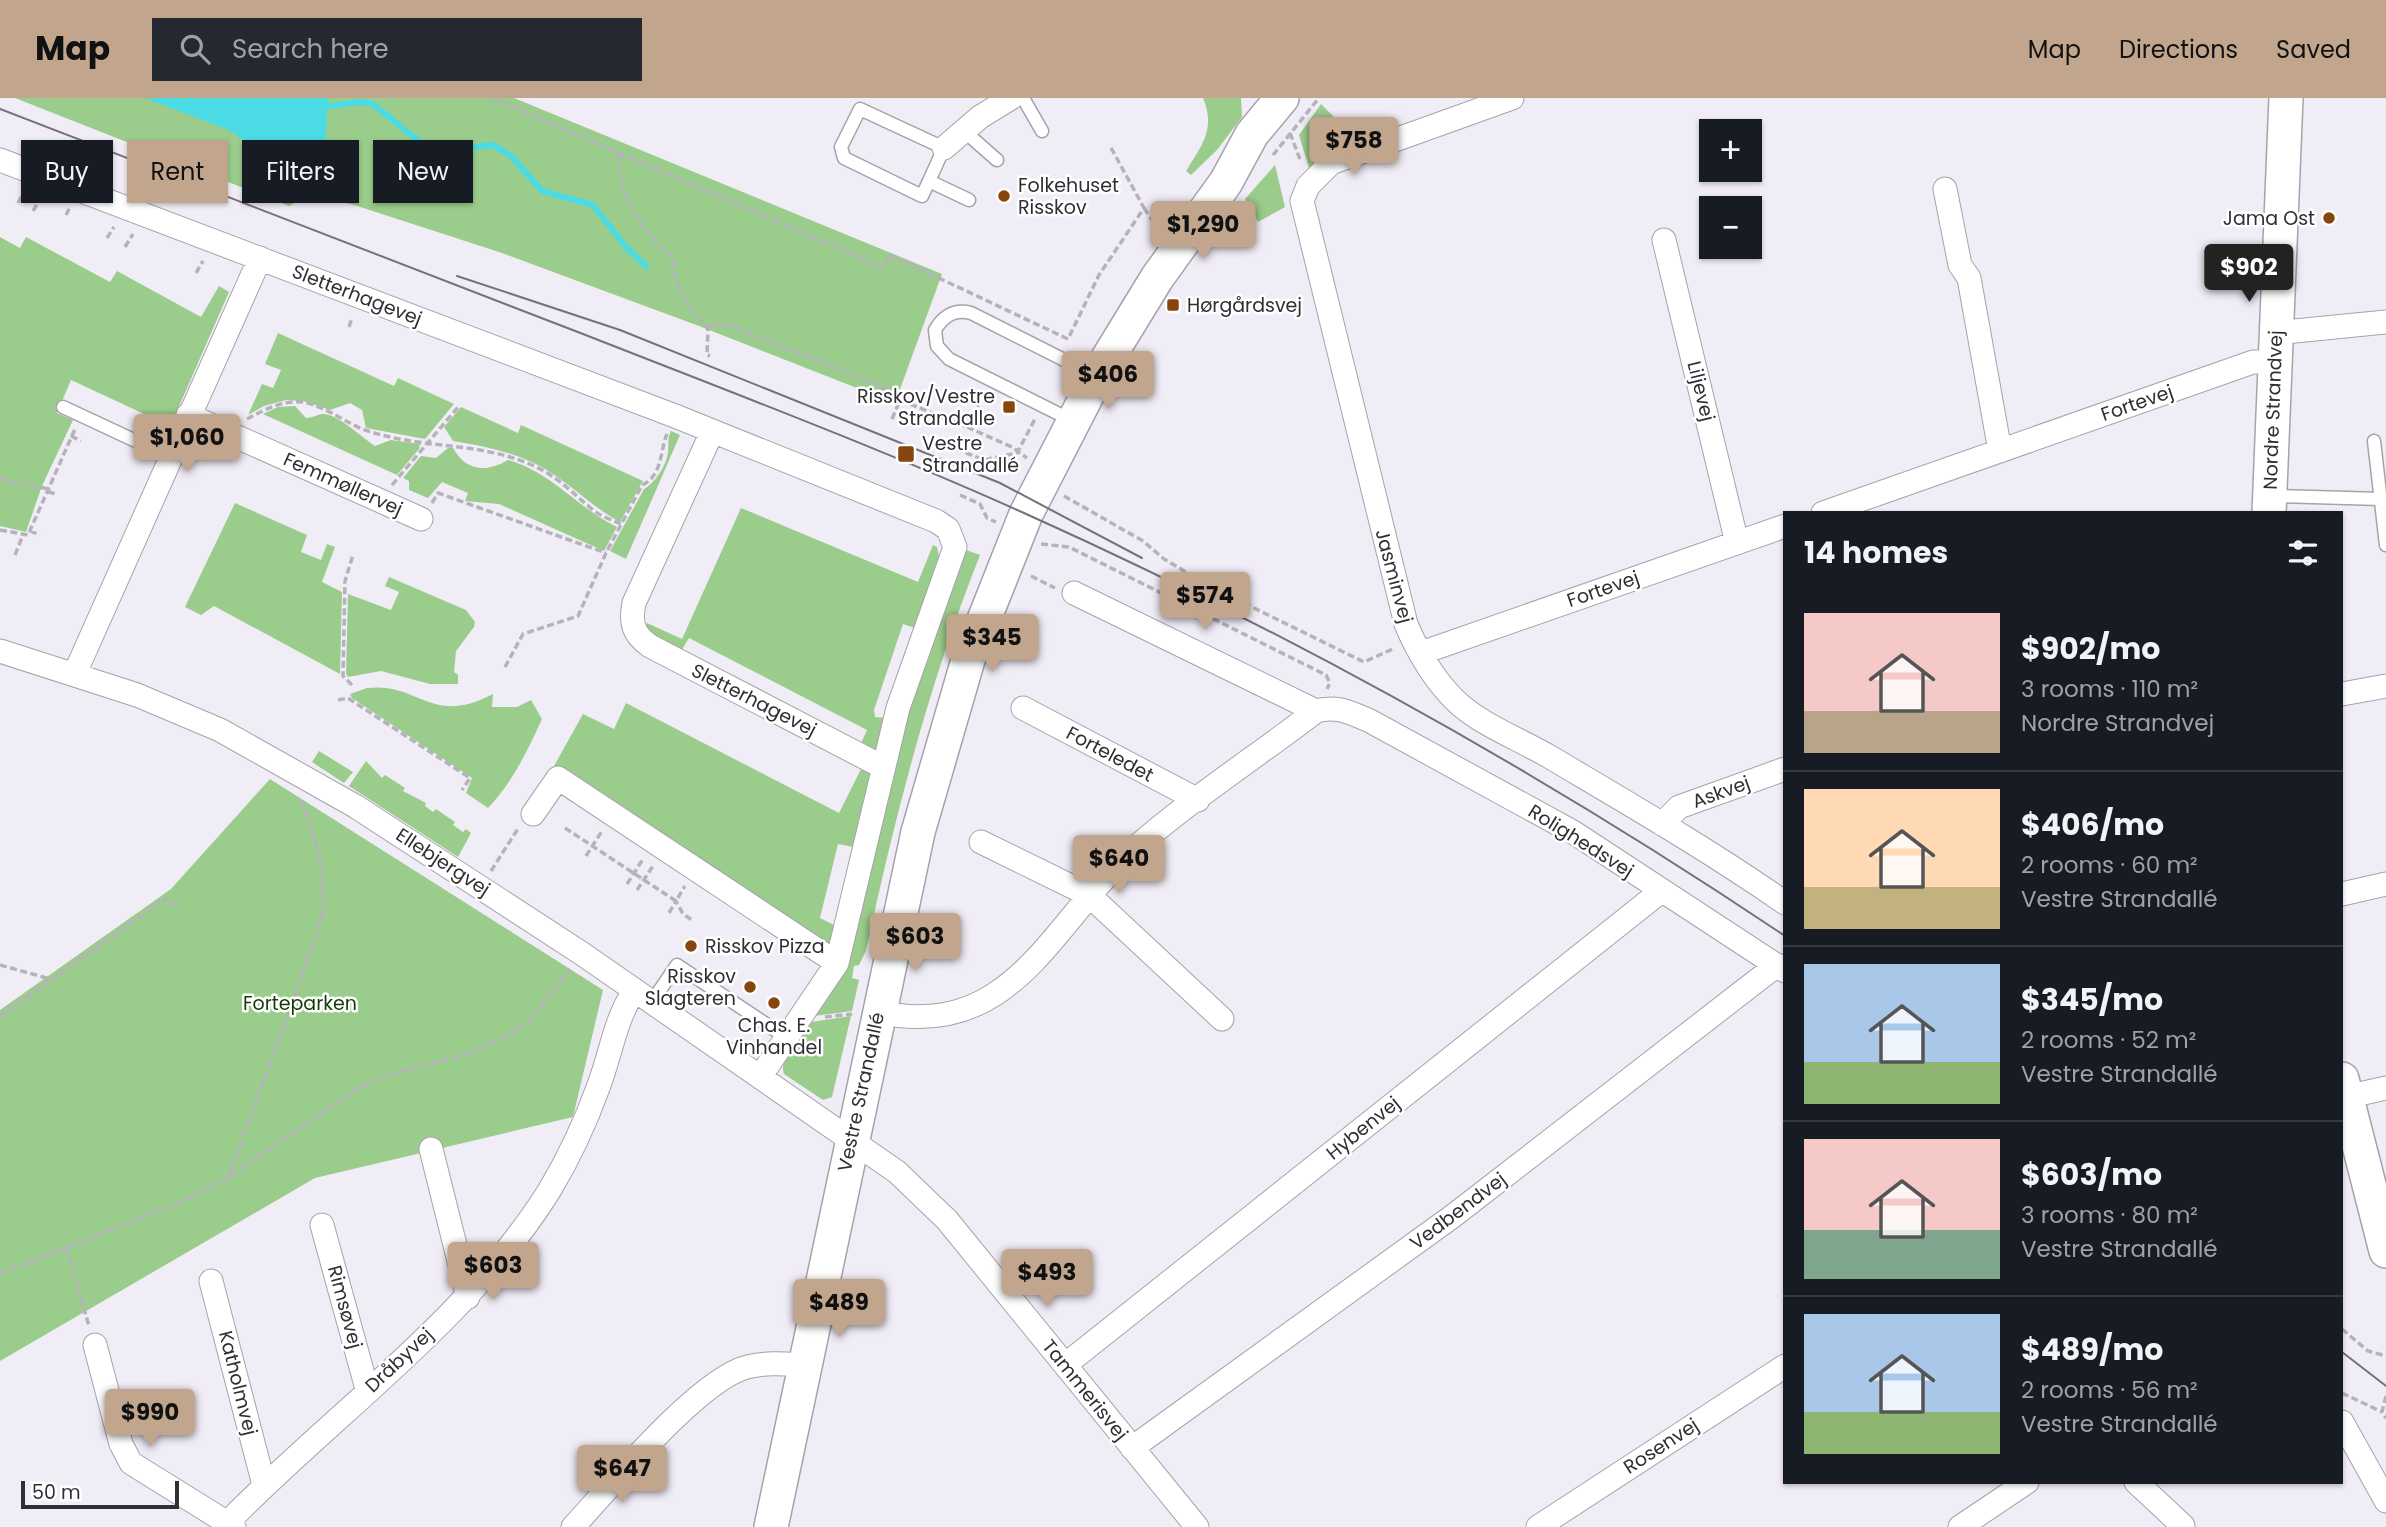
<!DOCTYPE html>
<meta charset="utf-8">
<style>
body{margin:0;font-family:Poppins,sans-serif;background:#242831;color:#f1f3f6;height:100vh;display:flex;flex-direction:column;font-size:26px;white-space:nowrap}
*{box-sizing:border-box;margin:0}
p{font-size:23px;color:#9ea1a6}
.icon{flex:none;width:38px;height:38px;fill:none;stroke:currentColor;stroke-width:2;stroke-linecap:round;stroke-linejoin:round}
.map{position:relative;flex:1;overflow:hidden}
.panel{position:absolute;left:1783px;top:413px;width:560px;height:973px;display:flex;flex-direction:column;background:#171b24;border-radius:0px;box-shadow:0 2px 5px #0004}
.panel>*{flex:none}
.hud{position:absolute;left:21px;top:42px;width:665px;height:63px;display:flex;gap:14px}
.buttons{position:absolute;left:1699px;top:21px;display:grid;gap:14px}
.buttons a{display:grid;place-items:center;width:63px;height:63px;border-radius:0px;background:#171b24;box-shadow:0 2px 5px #0004;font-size:35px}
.scale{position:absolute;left:21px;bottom:18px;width:158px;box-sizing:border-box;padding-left:7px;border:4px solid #302e32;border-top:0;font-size:19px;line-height:24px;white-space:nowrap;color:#302e32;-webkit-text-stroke:5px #fff;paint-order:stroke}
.price{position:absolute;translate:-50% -60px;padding:0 16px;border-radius:7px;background:#c1a58d;color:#111;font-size:23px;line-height:46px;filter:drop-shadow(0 2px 4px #0008)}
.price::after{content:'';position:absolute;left:50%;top:42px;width:21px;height:16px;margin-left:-10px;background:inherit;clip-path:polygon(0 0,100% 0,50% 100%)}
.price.selected{background:#222;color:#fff}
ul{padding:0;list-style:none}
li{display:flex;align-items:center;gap:21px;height:175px;padding:0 21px}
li+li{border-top:2px solid #363941}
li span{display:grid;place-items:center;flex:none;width:196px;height:140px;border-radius:0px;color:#555}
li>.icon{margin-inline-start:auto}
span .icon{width:84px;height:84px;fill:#fffc;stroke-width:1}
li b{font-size:30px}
h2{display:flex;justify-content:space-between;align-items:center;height:84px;padding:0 21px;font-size:30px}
.pill{padding:0 24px;border-radius:0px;background:#171b24;box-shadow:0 2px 5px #0004;font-size:24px;line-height:63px}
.pill.selected{background:#c1a58d;color:#111}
header{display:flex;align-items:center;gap:42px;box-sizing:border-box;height:98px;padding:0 35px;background:#c1a58d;color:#111}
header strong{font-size:33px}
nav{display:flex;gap:38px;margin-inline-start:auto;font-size:24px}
.search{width:490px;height:63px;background:#242831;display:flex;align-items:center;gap:18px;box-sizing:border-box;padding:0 24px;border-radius:0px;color:#9ea1a6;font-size:26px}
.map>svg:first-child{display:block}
.green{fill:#9acd8b}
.water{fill:#4adbe4}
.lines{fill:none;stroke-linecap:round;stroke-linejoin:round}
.stream{stroke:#4adbe4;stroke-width:6}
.lane-casing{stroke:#a6a2ac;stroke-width:15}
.street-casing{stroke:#a6a2ac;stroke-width:25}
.secondary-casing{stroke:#a6a2ac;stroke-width:36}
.path{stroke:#b5b2ba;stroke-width:3.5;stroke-dasharray:7 3.5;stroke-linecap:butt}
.lane{stroke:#fff;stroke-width:12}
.street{stroke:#fff;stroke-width:23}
.secondary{stroke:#fff;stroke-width:33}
.tram{stroke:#747278;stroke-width:2}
.poi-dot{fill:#86460d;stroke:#fff;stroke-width:2.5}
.labels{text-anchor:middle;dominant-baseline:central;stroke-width:5;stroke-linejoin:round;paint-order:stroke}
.poi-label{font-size:19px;fill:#302e32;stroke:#fff;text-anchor:start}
.street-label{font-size:19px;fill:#302e32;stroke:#fff}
.park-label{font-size:19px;fill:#143b06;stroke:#fff}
</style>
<header>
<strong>Map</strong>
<div class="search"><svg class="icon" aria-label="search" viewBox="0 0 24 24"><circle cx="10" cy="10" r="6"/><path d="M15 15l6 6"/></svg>Search here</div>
<nav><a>Map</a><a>Directions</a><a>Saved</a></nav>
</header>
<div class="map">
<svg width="2386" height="1429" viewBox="0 0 2386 1429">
<rect width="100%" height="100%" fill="#f1edf7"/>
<!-- green -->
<path class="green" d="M15,0H514L942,176L895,305L699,228L502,155L351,106L306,99L289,108Z
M1203,0H1241L1242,19L1217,52L1191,77L1186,73C1202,47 1216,31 1203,0Z
M1321,6L1351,36L1369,42L1309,70L1299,37Z
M1275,67L1285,109L1258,124L1245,101Z
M0,139L20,150L26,139L110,184L117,173L201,219L219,188L229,194L163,345L148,342L157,322L71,282L57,315L73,322L42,388L26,434L0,428Z
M278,235L394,288L398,280L454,306L425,341L366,330L362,312L350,305L330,312L303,303L286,302L264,308L248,317L262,286L273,290L281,272L265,266Z
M295,308L306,320C311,320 317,317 322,316C337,315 364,341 375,348L391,342L420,346L419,351L397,377L263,316L278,309Z
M461,309L518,335L521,327L643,383L620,424C592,409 572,387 545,371C517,355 485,348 453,343L444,329Z
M671,333L680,337L626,461L610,453L644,391C654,386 667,367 668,354C669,346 667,342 671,333Z
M448,350H453C466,373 486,375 508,362C551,374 578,410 617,429L604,453L499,406L465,403L468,395L442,384L428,400L409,392V383L403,380L421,358L436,360Z
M235,405L307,437L301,454L321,462L327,446L335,449L322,484L342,494L340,576L214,508L201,517L185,509Z
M741,410L918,484L933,447L937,449L939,459L915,530L903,526L874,612L875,619L886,620L875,654L861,645L867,632L689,540L680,555L644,530L647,525L682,541Z
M966,452L980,457C929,586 895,717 866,853L859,867L854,868L852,880L859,882L852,913L814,918L913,600Z
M389,479L466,512L475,524L474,529L456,553L454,574L458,577V586H430L381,573L348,579L346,576L348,496L391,512L399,494L385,488Z
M367,590C420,584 431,629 493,596L492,609H517L531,602L542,621C528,652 512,685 488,710L466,695L472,680L352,600L350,596Z
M626,605L839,715L862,669L870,676L853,749L838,746L820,820L836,828L829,844L824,845L554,668L583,616L614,631Z
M319,653L353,674L344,685L312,664Z
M366,663L382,680L385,677L405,690L403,693L426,705L425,708L433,714L436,711L455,724L453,727L463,734L466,731L471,735L458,759L349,688Z
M270,681L603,892L573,1019L315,1080L0,1263V912L171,791Z
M851,918L832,999L823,1002L784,976C778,960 801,937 811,924Z"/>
<!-- water -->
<path class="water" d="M145,0H328L325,49L318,59L299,65L248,45L229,32Z"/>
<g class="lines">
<!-- stream -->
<path class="stream" d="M328,8L362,4L373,6L421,45L445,52L493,47L511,58L542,93L593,107L626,149L646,168"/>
<defs>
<path id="lane" d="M1023,0L1042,33
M964,33L997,62
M929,83L944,50L860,11L841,49L844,60L922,98L929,83L969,102
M63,309L170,359
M1071,322L949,261L937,248L935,232C944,217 955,211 971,215L1096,278
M2374,343L2386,447
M2273,398L2381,401
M651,905L677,867L787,940"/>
<path id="street" d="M1512,0L1331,65L1308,88L1302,103L1406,526C1417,553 1436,585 1458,605C1482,627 1521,642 1550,659C1629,706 1709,752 1785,805
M944,50L980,19L1011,0
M0,62L675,318L936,423L948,431L955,449L898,610L837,865L760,979
M1945,91L1960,167L1969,180L2000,353
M1664,142L1737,445
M2275,235L2386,224
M188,317L421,421
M712,334L634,505C630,525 633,536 650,548L883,669
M1823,415L2253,264H2274
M1074,495L1316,613
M0,553L137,597L220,632L355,708L581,855L897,1074L947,1122L1197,1429
M1421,555L1785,428
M75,575L260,160
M2342,596L2386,588
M1023,610L1198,702
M533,716L558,680L837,865
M1662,726L1679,709L1785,671
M981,744L1089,797L1222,921
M2342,796L2386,786
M878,914C1014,944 1051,824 1134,751C1191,701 1256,659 1316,613C1337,607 1351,615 1370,623L1573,734L1785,873
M2346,999L2386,990
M431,1051L468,1199
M322,1127L367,1291
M211,1183L264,1387
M95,1247L121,1346L131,1365L234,1429
M1065,1267L1660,794
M2342,1324L2386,1403
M1132,1350L1453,1118L1777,867
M2136,1384L2183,1428
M228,1424C334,1316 469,1221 549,1093C569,1060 586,1023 599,987C611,955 615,922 634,893
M573,1429C610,1389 698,1282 747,1269C767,1264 786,1266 807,1267
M1538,1429L1785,1268
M1960,1429L2027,1384"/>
<path id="secondary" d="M2269,415L2286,0
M2342,981L2386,1153
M771,1429L918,734L968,562L1026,416L1097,278L1157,180L1226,84L1252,36L1282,0"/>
</defs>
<!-- lane casing -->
<use href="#lane" class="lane-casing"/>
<!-- street casing -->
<use href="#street" class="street-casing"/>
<!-- secondary casing -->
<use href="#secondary" class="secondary-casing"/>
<!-- path -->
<path class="path" d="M493,0L883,170L890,157L1068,241L1099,177L1144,110L1110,48
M1290,35L1301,64
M618,54C620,101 639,130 673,160C674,191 689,209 708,231L707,257L710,258
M1273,57L1319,0
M18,105L25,92
M1144,110L1158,131
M33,113L40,101
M66,117L70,109
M107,140L114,129
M125,149L133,136
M196,175L203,163
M705,228L729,227L901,296L900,302
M349,229L352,220
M247,321C264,312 282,302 302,304C327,308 347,327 371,334C428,352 488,343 542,372C562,383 576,398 593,412C600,418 612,422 621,426
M892,321L900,302L967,329L984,295
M967,329L1012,349L1027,360
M71,338L81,343
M946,347L984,362L1017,355L1035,321
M0,381L48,391
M392,387L459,308
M48,393L57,397
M960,397L980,406L987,420L996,424
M1064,398L1143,443L1164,461L1213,490L1364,564L1395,550
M432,405L438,395L606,455
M0,432L28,437L75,331
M30,433L40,437
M1041,446L1069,449L1326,577L1330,585L1327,591
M15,457L23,437
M1031,478L1055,490
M505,569L523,536L578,518L606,455L642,387C663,378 660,351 667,336
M352,587L343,578L345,483L353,457
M338,602L348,600L470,680L462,692
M565,730L676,803L685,788
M586,758L602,733
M491,773L519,729
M627,786L643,761
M637,792L653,768
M669,815L676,803L683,816L692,822
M0,867L54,882
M0,918L165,801L182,810
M825,919L852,916
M229,1078L319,830L324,802L320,759L302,703
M66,1149L89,1228
M0,1176L180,1104L228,1080L358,990L395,975L467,956L508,938L533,919L569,871
M2342,1231L2368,1253L2386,1258
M2342,1295L2382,1314
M2386,1298L2382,1314L2386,1320"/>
<!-- lane -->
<use href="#lane" class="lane"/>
<!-- street -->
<use href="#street" class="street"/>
<!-- secondary -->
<use href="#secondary" class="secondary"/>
<!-- tram -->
<path class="tram" d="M0,11C194,86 388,161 583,236C731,294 879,350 1024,415C1289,534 1544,676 1785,838
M457,178L620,232L1000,385L1142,460
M2342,1254L2386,1288"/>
</g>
<!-- markers -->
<g class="poi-dot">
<circle cx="1004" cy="98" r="7"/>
<circle cx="2329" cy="120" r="7"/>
<rect x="1166" y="200" width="14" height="14" rx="3.5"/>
<rect x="1002" y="302" width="14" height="14" rx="3.5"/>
<rect x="897" y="347" width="18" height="18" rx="3.5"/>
<circle cx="691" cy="848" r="7"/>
<circle cx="750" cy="889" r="7"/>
<circle cx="774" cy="905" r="7"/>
</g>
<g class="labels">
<!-- poi labels -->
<g class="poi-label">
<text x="1018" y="87">Folkehuset<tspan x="1018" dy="22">Risskov</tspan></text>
<text x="2315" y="120" text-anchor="end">Jama Ost</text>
<text x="1187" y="207">Hørgårdsvej</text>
<text x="995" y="298" text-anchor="end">Risskov/Vestre<tspan x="995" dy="22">Strandalle</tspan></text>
<text x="922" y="345">Vestre<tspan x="922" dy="22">Strandallé</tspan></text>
<text x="705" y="848">Risskov Pizza</text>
<text x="736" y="878" text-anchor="end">Risskov<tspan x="736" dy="22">Slagteren</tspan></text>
<text x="774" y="927" text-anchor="middle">Chas. E.<tspan x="774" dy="22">Vinhandel</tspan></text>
</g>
<!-- street labels -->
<g class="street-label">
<text transform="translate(357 197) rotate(21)">Sletterhagevej</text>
<text transform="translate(1701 293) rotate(76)">Liljevej</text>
<text transform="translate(2137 305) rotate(-19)">Fortevej</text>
<text transform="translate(2273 312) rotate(-88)">Nordre Strandvej</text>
<text transform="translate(343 386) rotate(24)">Femmøllervej</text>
<text transform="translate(1394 478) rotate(75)">Jasminvej</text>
<text transform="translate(1603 491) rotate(-19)">Fortevej</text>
<text transform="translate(754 602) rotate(27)">Sletterhagevej</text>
<text transform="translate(1110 656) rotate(28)">Forteledet</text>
<text transform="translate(1721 694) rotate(-20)">Askvej</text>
<text transform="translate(1581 743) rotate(32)">Rolighedsvej</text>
<text transform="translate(443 764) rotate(33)">Ellebjergvej</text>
<text transform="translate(861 994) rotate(-78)">Vestre Strandallé</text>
<text transform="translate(1363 1030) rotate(-39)">Hybenvej</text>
<text transform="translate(1458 1113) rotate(-37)">Vedbendvej</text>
<text transform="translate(345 1209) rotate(75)">Rimsøvej</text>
<text transform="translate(399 1262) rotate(-43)">Dråbyvej</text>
<text transform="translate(238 1285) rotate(76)">Katholmvej</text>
<text transform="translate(1085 1292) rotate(51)">Tammerisvej</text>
<text transform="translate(1661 1348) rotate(-33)">Rosenvej</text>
</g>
<!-- park labels -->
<g class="park-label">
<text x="300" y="905">Forteparken</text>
</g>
</g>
</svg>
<div class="buttons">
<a>+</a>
<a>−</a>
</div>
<div class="scale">50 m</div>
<b class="price" style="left:1354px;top:79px">$758</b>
<b class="price" style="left:1203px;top:163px">$1,290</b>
<b class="price selected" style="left:2249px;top:206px">$902</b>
<b class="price" style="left:1108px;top:313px">$406</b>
<b class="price" style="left:187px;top:376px">$1,060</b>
<b class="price" style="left:1205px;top:534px">$574</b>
<b class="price" style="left:992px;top:576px">$345</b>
<b class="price" style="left:1119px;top:797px">$640</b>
<b class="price" style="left:915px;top:875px">$603</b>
<b class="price" style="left:493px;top:1204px">$603</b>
<b class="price" style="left:1047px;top:1211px">$493</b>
<b class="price" style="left:839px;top:1241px">$489</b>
<b class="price" style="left:150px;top:1351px">$990</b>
<b class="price" style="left:622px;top:1407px">$647</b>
<div class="hud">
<a class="pill">Buy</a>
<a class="pill selected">Rent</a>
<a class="pill">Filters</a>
<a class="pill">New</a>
</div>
<section class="panel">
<h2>14 homes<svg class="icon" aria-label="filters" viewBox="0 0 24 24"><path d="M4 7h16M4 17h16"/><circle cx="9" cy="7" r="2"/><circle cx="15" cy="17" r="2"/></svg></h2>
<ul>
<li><span style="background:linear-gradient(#f6c9c9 70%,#b9a48a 0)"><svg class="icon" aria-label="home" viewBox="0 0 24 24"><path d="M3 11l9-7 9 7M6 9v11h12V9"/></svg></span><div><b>$902/mo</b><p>3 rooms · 110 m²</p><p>Nordre Strandvej</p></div></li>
<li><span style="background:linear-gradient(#ffd9b3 70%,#c2b280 0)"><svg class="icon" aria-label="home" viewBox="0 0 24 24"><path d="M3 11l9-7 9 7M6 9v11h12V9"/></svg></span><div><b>$406/mo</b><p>2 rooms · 60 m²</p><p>Vestre Strandallé</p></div></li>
<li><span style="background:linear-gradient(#a9c7e8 70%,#8fb573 0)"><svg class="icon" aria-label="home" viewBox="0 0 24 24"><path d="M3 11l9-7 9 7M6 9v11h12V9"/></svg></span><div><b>$345/mo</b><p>2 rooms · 52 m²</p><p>Vestre Strandallé</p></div></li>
<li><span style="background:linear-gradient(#f6c9c9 65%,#7fa58c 0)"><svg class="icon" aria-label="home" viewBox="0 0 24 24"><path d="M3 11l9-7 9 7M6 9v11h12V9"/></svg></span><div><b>$603/mo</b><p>3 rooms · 80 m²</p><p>Vestre Strandallé</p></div></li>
<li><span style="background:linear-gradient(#a9c7e8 70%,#8fb573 0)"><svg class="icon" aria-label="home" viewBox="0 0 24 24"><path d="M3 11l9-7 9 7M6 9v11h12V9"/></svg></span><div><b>$489/mo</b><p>2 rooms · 56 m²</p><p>Vestre Strandallé</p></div></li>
</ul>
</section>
</div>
